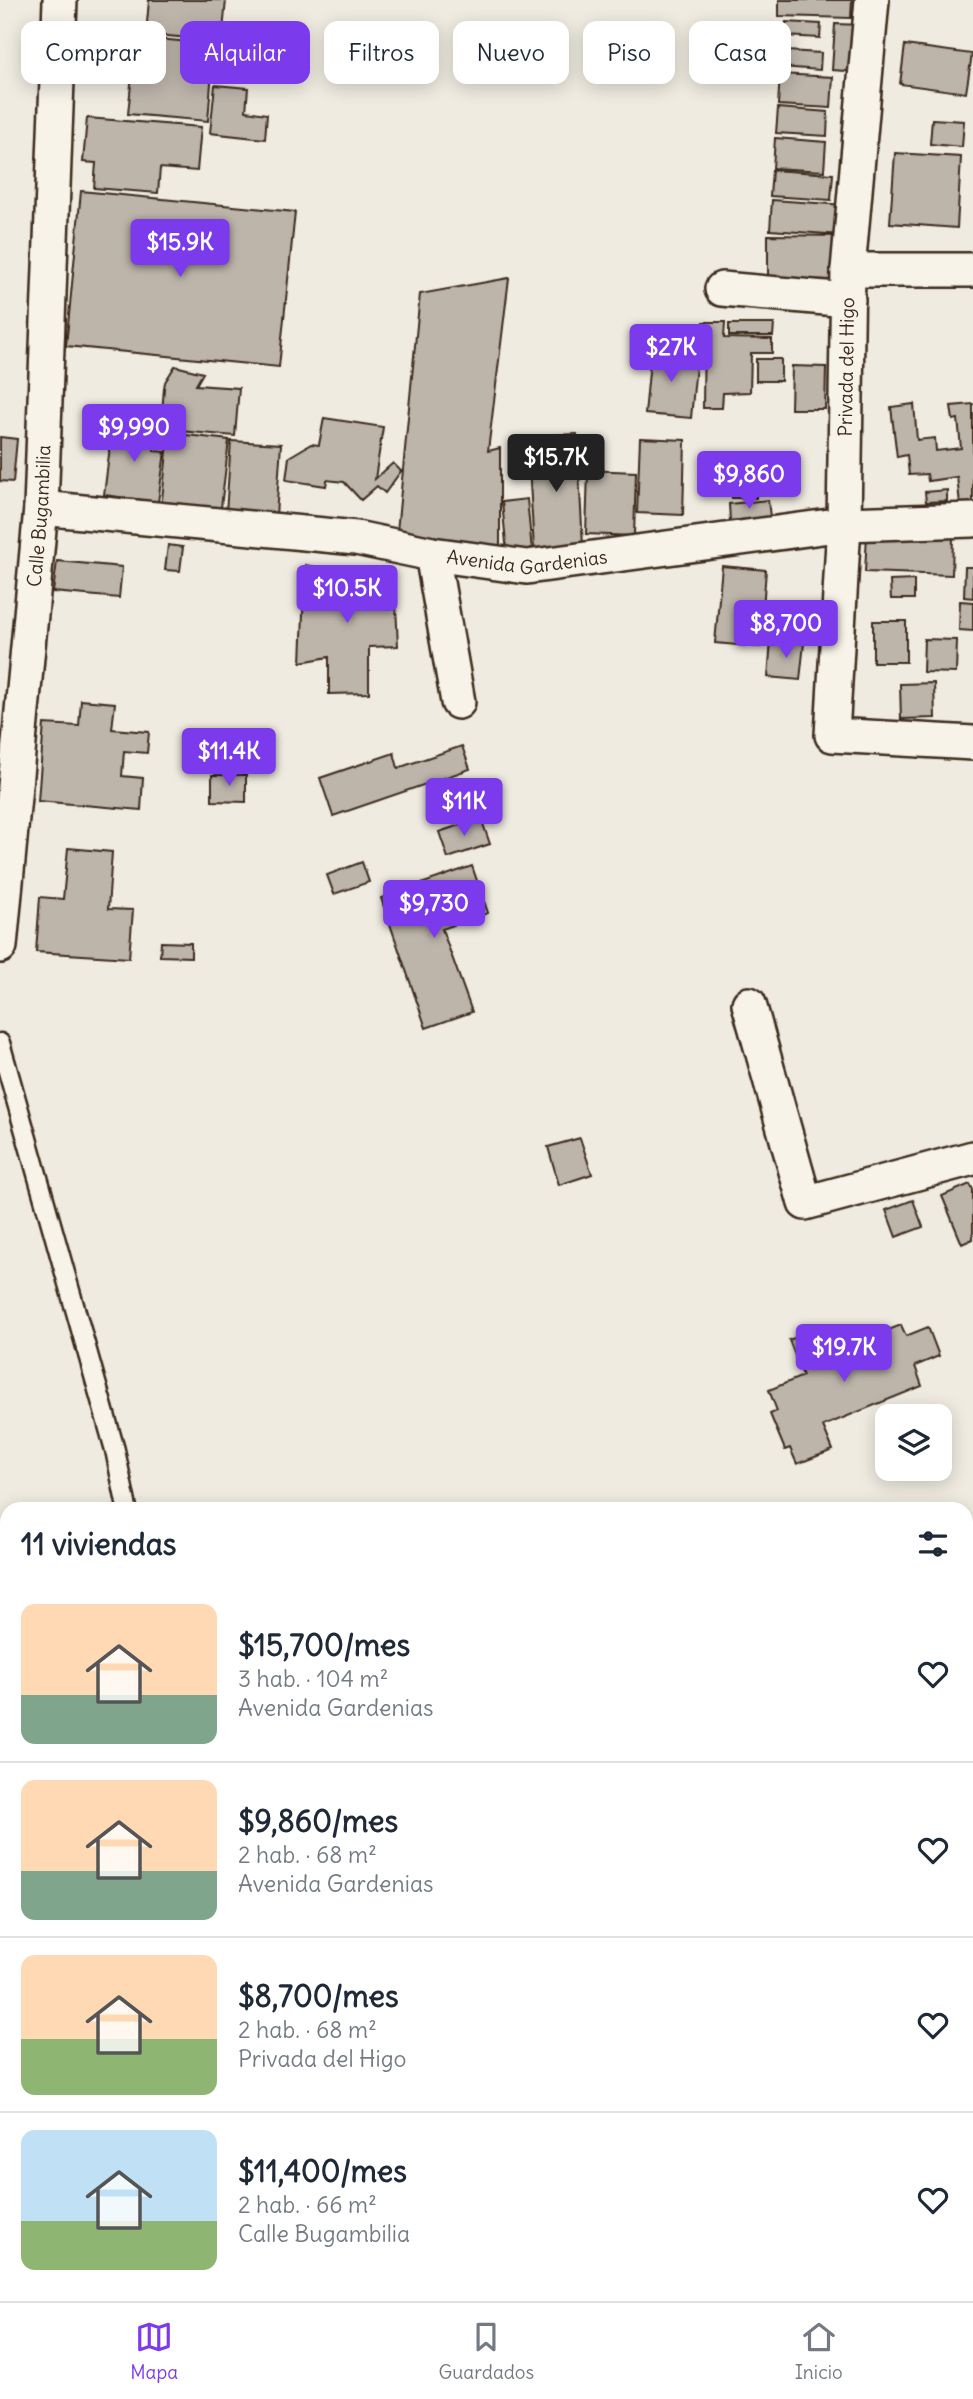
<!DOCTYPE html>
<html lang="es">
<meta charset="utf-8">
<style>
body{margin:0;font-family:Delius,sans-serif;background:#f2f2f3;color:#1f2937;height:100vh;display:flex;flex-direction:column;font-size:26px;white-space:nowrap}
*{box-sizing:border-box;margin:0}
p{font-size:23px;color:#747a83}
.icon{flex:none;width:38px;height:38px;fill:none;stroke:currentColor;stroke-width:2;stroke-linecap:round;stroke-linejoin:round}
.map{position:relative;flex:1;overflow:hidden}
.sheet{position:absolute;left:0px;top:1502px;width:973px;height:800px;display:flex;flex-direction:column;background:#fff;border-radius:21px 21px 0 0;box-shadow:0 4px 18px #0003}
.sheet>*{flex:none}
.guide{position:absolute;left:21px;top:21px;width:931px;height:63px;display:flex;gap:14px}
.fabs{position:absolute;left:875px;top:1404px;display:grid;gap:14px}
.fabs a{display:grid;place-items:center;width:77px;height:77px;border-radius:14px;background:#fff;box-shadow:0 4px 18px #0003;font-size:35px}
.price{position:absolute;translate:-50% -60px;padding:0 16px;border-radius:7px;background:#7c3aed;color:#fff;font-size:23px;line-height:46px;filter:drop-shadow(0 2px 4px #0008)}
.price::after{content:'';position:absolute;left:50%;top:42px;width:21px;height:16px;margin-left:-10px;background:inherit;clip-path:polygon(0 0,100% 0,50% 100%)}
.price.current{background:#222;color:#fff}
ul{padding:0;list-style:none}
li{display:flex;align-items:center;gap:21px;height:175px;padding:0 21px}
li+li{border-top:2px solid #e0e1e3}
li span{display:grid;place-items:center;flex:none;width:196px;height:140px;border-radius:14px;color:#555}
li>.icon{margin-inline-start:auto}
span .icon{width:84px;height:84px;fill:#fffc;stroke-width:1}
li b{font-size:30px}
h2{display:flex;justify-content:space-between;align-items:center;height:84px;padding:0 21px;font-size:30px}
.chip{padding:0 24px;border-radius:14px;background:#fff;box-shadow:0 4px 18px #0003;font-size:24px;line-height:63px}
.chip.current{background:#7c3aed;color:#fff}
.menu{display:flex;justify-content:space-around;align-items:center;height:98px;border-top:2px solid #e0e1e3;background:#fff;font-size:19px;color:#747a83}
.menu a{display:grid;justify-items:center;gap:4px}
.menu .current{color:#7c3aed}
.map>svg:first-child{display:block}
.green{fill:#d1cbc0;stroke:#867a6f;stroke-width:2}
.lines{fill:none;stroke-linecap:round;stroke-linejoin:round}
.stream{stroke:#7e7266;stroke-width:10}
.building{fill:#bdb5aa;stroke:#3b2a1e;stroke-width:2}
.service-casing{stroke:#3b2a1e;stroke-width:23}
.minor-casing{stroke:#3b2a1e;stroke-width:38}
.service{stroke:#f7f3e8;stroke-width:18}
.minor{stroke:#f7f3e8;stroke-width:33}
.labels{text-anchor:middle;dominant-baseline:central;stroke-width:7;stroke-linejoin:round;paint-order:stroke}
.street-label{font-size:19px;fill:#3b2a1e;stroke:#f7f3e8}
</style>
<div class="map">
<svg width="973" height="2301" viewBox="0 0 973 2301">
<rect width="100%" height="100%" fill="#efebe0"/>
<filter id="ink" filterUnits="userSpaceOnUse"><feTurbulence type="fractalNoise" baseFrequency=".0143" numOctaves="2"/><feDisplacementMap in="SourceGraphic" scale="14" xChannelSelector="R" yChannelSelector="G"/><feConvolveMatrix kernelMatrix="1 2 1 2 8 2 1 2 1" color-interpolation-filters="sRGB"/></filter>
<g filter="url(#ink)">
<!-- green -->
<path class="green" d="M973,1685V2301H0V2068H7V2294H966V1691Z"/>
<g class="lines">
<!-- stream -->
<path class="stream" d="M966,1553L973,1545
M0,2019H7"/>
</g>
<!-- building -->
<path class="building" d="M149,0H226L222,41L146,34Z
M779,0H852L851,18L779,16Z
M786,22L821,24L820,38L785,36Z
M835,24L863,25L859,72L832,70Z
M124,36L256,48L253,74L212,70L208,121L128,114L133,64L121,62Z
M905,45L972,54L966,93L900,84Z
M768,50L821,53L820,70L767,66Z
M780,74L833,77L831,108L778,105Z
M215,85L248,88L246,111L267,114L265,139L210,133Z
M778,108L828,112L827,136L776,133Z
M87,118L201,127L197,171L160,168L158,193L94,188L96,163L83,162Z
M932,119L964,121L962,147L930,144Z
M775,138L826,142L824,171L773,168Z
M895,153L961,157L957,228L890,223Z
M772,170L833,174L831,200L770,196Z
M81,191L295,212L279,367L66,346Z
M772,200L845,205L842,235L770,230Z
M768,235L842,236V280L768,279Z
M509,278L488,451L500,448V555L396,542L420,294Z
M704,322H725L724,338L772,339V353H751L750,392L723,393L722,408H703Z
M729,324H774L773,336H729Z
M651,350L697,355L691,418L645,414Z
M756,359H781V381H756Z
M175,366L203,373L196,385L239,388L235,436L169,430L170,413H162L164,388L165,382Z
M792,366L826,367L825,409H791Z
M914,404L917,440L935,438L936,451L961,448L958,419L953,420L951,406L973,404V502L960,504L957,477L928,481L927,474L909,475L907,455L897,457L891,407Z
M324,418L383,427L375,479L393,463L401,471L385,493L377,486L361,500L344,482L327,480L326,486L286,480L289,457L311,444L319,445Z
M113,423L157,429L154,451L165,452L158,502L104,495Z
M169,433L229,440L220,516L161,509Z
M577,434L583,546L534,549L528,449L553,448V435Z
M0,437L17,439L13,482L0,481Z
M640,438L685,440L683,515L637,513Z
M231,441L281,444L276,516L226,513Z
M732,454H756V498H732Z
M588,470L636,472L634,536L586,534Z
M947,490V501L926,502L925,492Z
M527,499L532,551L507,553L502,502Z
M768,500L770,517L730,521L729,504Z
M867,534L953,537L952,575L865,572Z
M168,545L183,547L180,571L165,570Z
M57,561L122,567L119,598L53,592Z
M305,565L353,574V579H368L395,585L398,646L369,647V693L329,694V657L301,662Z
M722,566L766,570L760,647L715,643Z
M965,567H973V598L964,597Z
M914,580V599H891L890,581Z
M960,601L973,602V631L959,630Z
M873,621H906V662H873Z
M924,639L957,640L956,673L923,672Z
M771,640L804,643L800,680L768,677Z
M934,683L935,718L901,719L900,684Z
M81,700L115,703L112,729L149,732L147,753L124,751L122,776L143,778L141,810L38,801L44,724L79,726Z
M462,746L470,769L333,816L320,778L394,753L398,768Z
M212,775H246V802L212,801Z
M481,818L490,844L448,858L439,832Z
M68,848L112,852L108,909L133,910L129,958L36,952L40,897L63,899Z
M362,862L369,882L334,894L327,875Z
M472,866L488,913L442,929L472,1012L426,1028L381,898Z
M161,942L191,943V957L160,956Z
M580,1138L592,1174L559,1185L548,1147Z
M970,1184L973,1190V1239L962,1244L942,1196Z
M913,1200L923,1227L896,1237L886,1210Z
M901,1325L906,1336L928,1327L939,1356L915,1366L922,1386L823,1426L833,1450L797,1464L790,1448L785,1450L770,1414L777,1411L769,1390L803,1376L789,1340L819,1328L829,1354Z"/>
<g class="lines">
<defs>
<path id="service" d="M0,1043L115,1450L127,1508
M966,1958L973,1955
M314,2301L320,2294"/>
<g id="minor">
<path d="M872,0L848,270L844,524L832,735L973,743"/>
<path d="M848,270H973"/>
<path d="M722,289L848,300"/>
<path id="s1" d="M41,508L356,538L432,554L527,567L844,524L973,520"/>
<path d="M432,554L458,702"/>
<path id="s2" d="M0,946L41,508L60,0"/>
<path d="M749,1004L805,1203L973,1158"/>
</g>
</defs>
<!-- service casing -->
<use href="#service" class="service-casing"/>
<!-- minor casing -->
<use href="#minor" class="minor-casing"/>
<!-- service -->
<use href="#service" class="service"/>
<!-- minor -->
<use href="#minor" class="minor"/>
</g>
</g>
<g class="labels">
<!-- street labels -->
<g class="street-label">
<text transform="translate(846 367) rotate(-89)">Privada del Higo</text>
<text stroke="none"><textPath href="#s2" startOffset="432">Calle Bugambilia</textPath></text>
<text stroke="none"><textPath href="#s1" startOffset="490">Avenida Gardenias</textPath></text>
</g>
</g>
</svg>
<div class="fabs">
<a><svg class="icon" aria-label="layers" viewBox="0 0 24 24"><path d="M12 4l9 5-9 5-9-5zM3 14l9 5 9-5"/></svg></a>
</div>
<b class="price" style="left:180px;top:279px">$15.9K</b>
<b class="price" style="left:671px;top:384px">$27K</b>
<b class="price" style="left:134px;top:464px">$9,990</b>
<b class="price current" style="left:556px;top:494px">$15.7K</b>
<b class="price" style="left:749px;top:511px">$9,860</b>
<b class="price" style="left:347px;top:625px">$10.5K</b>
<b class="price" style="left:786px;top:660px">$8,700</b>
<b class="price" style="left:229px;top:788px">$11.4K</b>
<b class="price" style="left:464px;top:838px">$11K</b>
<b class="price" style="left:434px;top:940px">$9,730</b>
<b class="price" style="left:844px;top:1384px">$19.7K</b>
<div class="guide">
<a class="chip">Comprar</a>
<a class="chip current">Alquilar</a>
<a class="chip">Filtros</a>
<a class="chip">Nuevo</a>
<a class="chip">Piso</a>
<a class="chip">Casa</a>
</div>
<section class="sheet">
<h2>11 viviendas<svg class="icon" aria-label="filters" viewBox="0 0 24 24"><path d="M4 7h16M4 17h16"/><circle cx="9" cy="7" r="2"/><circle cx="15" cy="17" r="2"/></svg></h2>
<ul>
<li><span style="background:linear-gradient(#ffd9b3 65%,#7fa58c 0)"><svg class="icon" aria-label="home" viewBox="0 0 24 24"><path d="M3 11l9-7 9 7M6 9v11h12V9"/></svg></span><div><b>$15,700/mes</b><p>3 hab. · 104 m²</p><p>Avenida Gardenias</p></div><svg class="icon" aria-label="heart" viewBox="0 0 24 24"><path d="M12 20l-8-8c-3-5 5-10 8-4 3-6 11-1 8 4z"/></svg></li>
<li><span style="background:linear-gradient(#ffd9b3 65%,#7fa58c 0)"><svg class="icon" aria-label="home" viewBox="0 0 24 24"><path d="M3 11l9-7 9 7M6 9v11h12V9"/></svg></span><div><b>$9,860/mes</b><p>2 hab. · 68 m²</p><p>Avenida Gardenias</p></div><svg class="icon" aria-label="heart" viewBox="0 0 24 24"><path d="M12 20l-8-8c-3-5 5-10 8-4 3-6 11-1 8 4z"/></svg></li>
<li><span style="background:linear-gradient(#ffd9b3 60%,#8fb573 0)"><svg class="icon" aria-label="home" viewBox="0 0 24 24"><path d="M3 11l9-7 9 7M6 9v11h12V9"/></svg></span><div><b>$8,700/mes</b><p>2 hab. · 68 m²</p><p>Privada del Higo</p></div><svg class="icon" aria-label="heart" viewBox="0 0 24 24"><path d="M12 20l-8-8c-3-5 5-10 8-4 3-6 11-1 8 4z"/></svg></li>
<li><span style="background:linear-gradient(#bfe0f5 65%,#8fb573 0)"><svg class="icon" aria-label="home" viewBox="0 0 24 24"><path d="M3 11l9-7 9 7M6 9v11h12V9"/></svg></span><div><b>$11,400/mes</b><p>2 hab. · 66 m²</p><p>Calle Bugambilia</p></div><svg class="icon" aria-label="heart" viewBox="0 0 24 24"><path d="M12 20l-8-8c-3-5 5-10 8-4 3-6 11-1 8 4z"/></svg></li>
</ul>
</section>
</div>
<nav class="menu">
<a class="current"><svg class="icon" aria-label="map" viewBox="0 0 24 24"><path d="M3 6l6-2 6 2 6-2v14l-6 2-6-2-6 2zM9 4v14M15 6v14"/></svg>Mapa</a>
<a><svg class="icon" aria-label="saved" viewBox="0 0 24 24"><path d="M7 4h10v16l-5-4-5 4z"/></svg>Guardados</a>
<a><svg class="icon" aria-label="home" viewBox="0 0 24 24"><path d="M3 11l9-7 9 7M6 9v11h12V9"/></svg>Inicio</a>
</nav>
